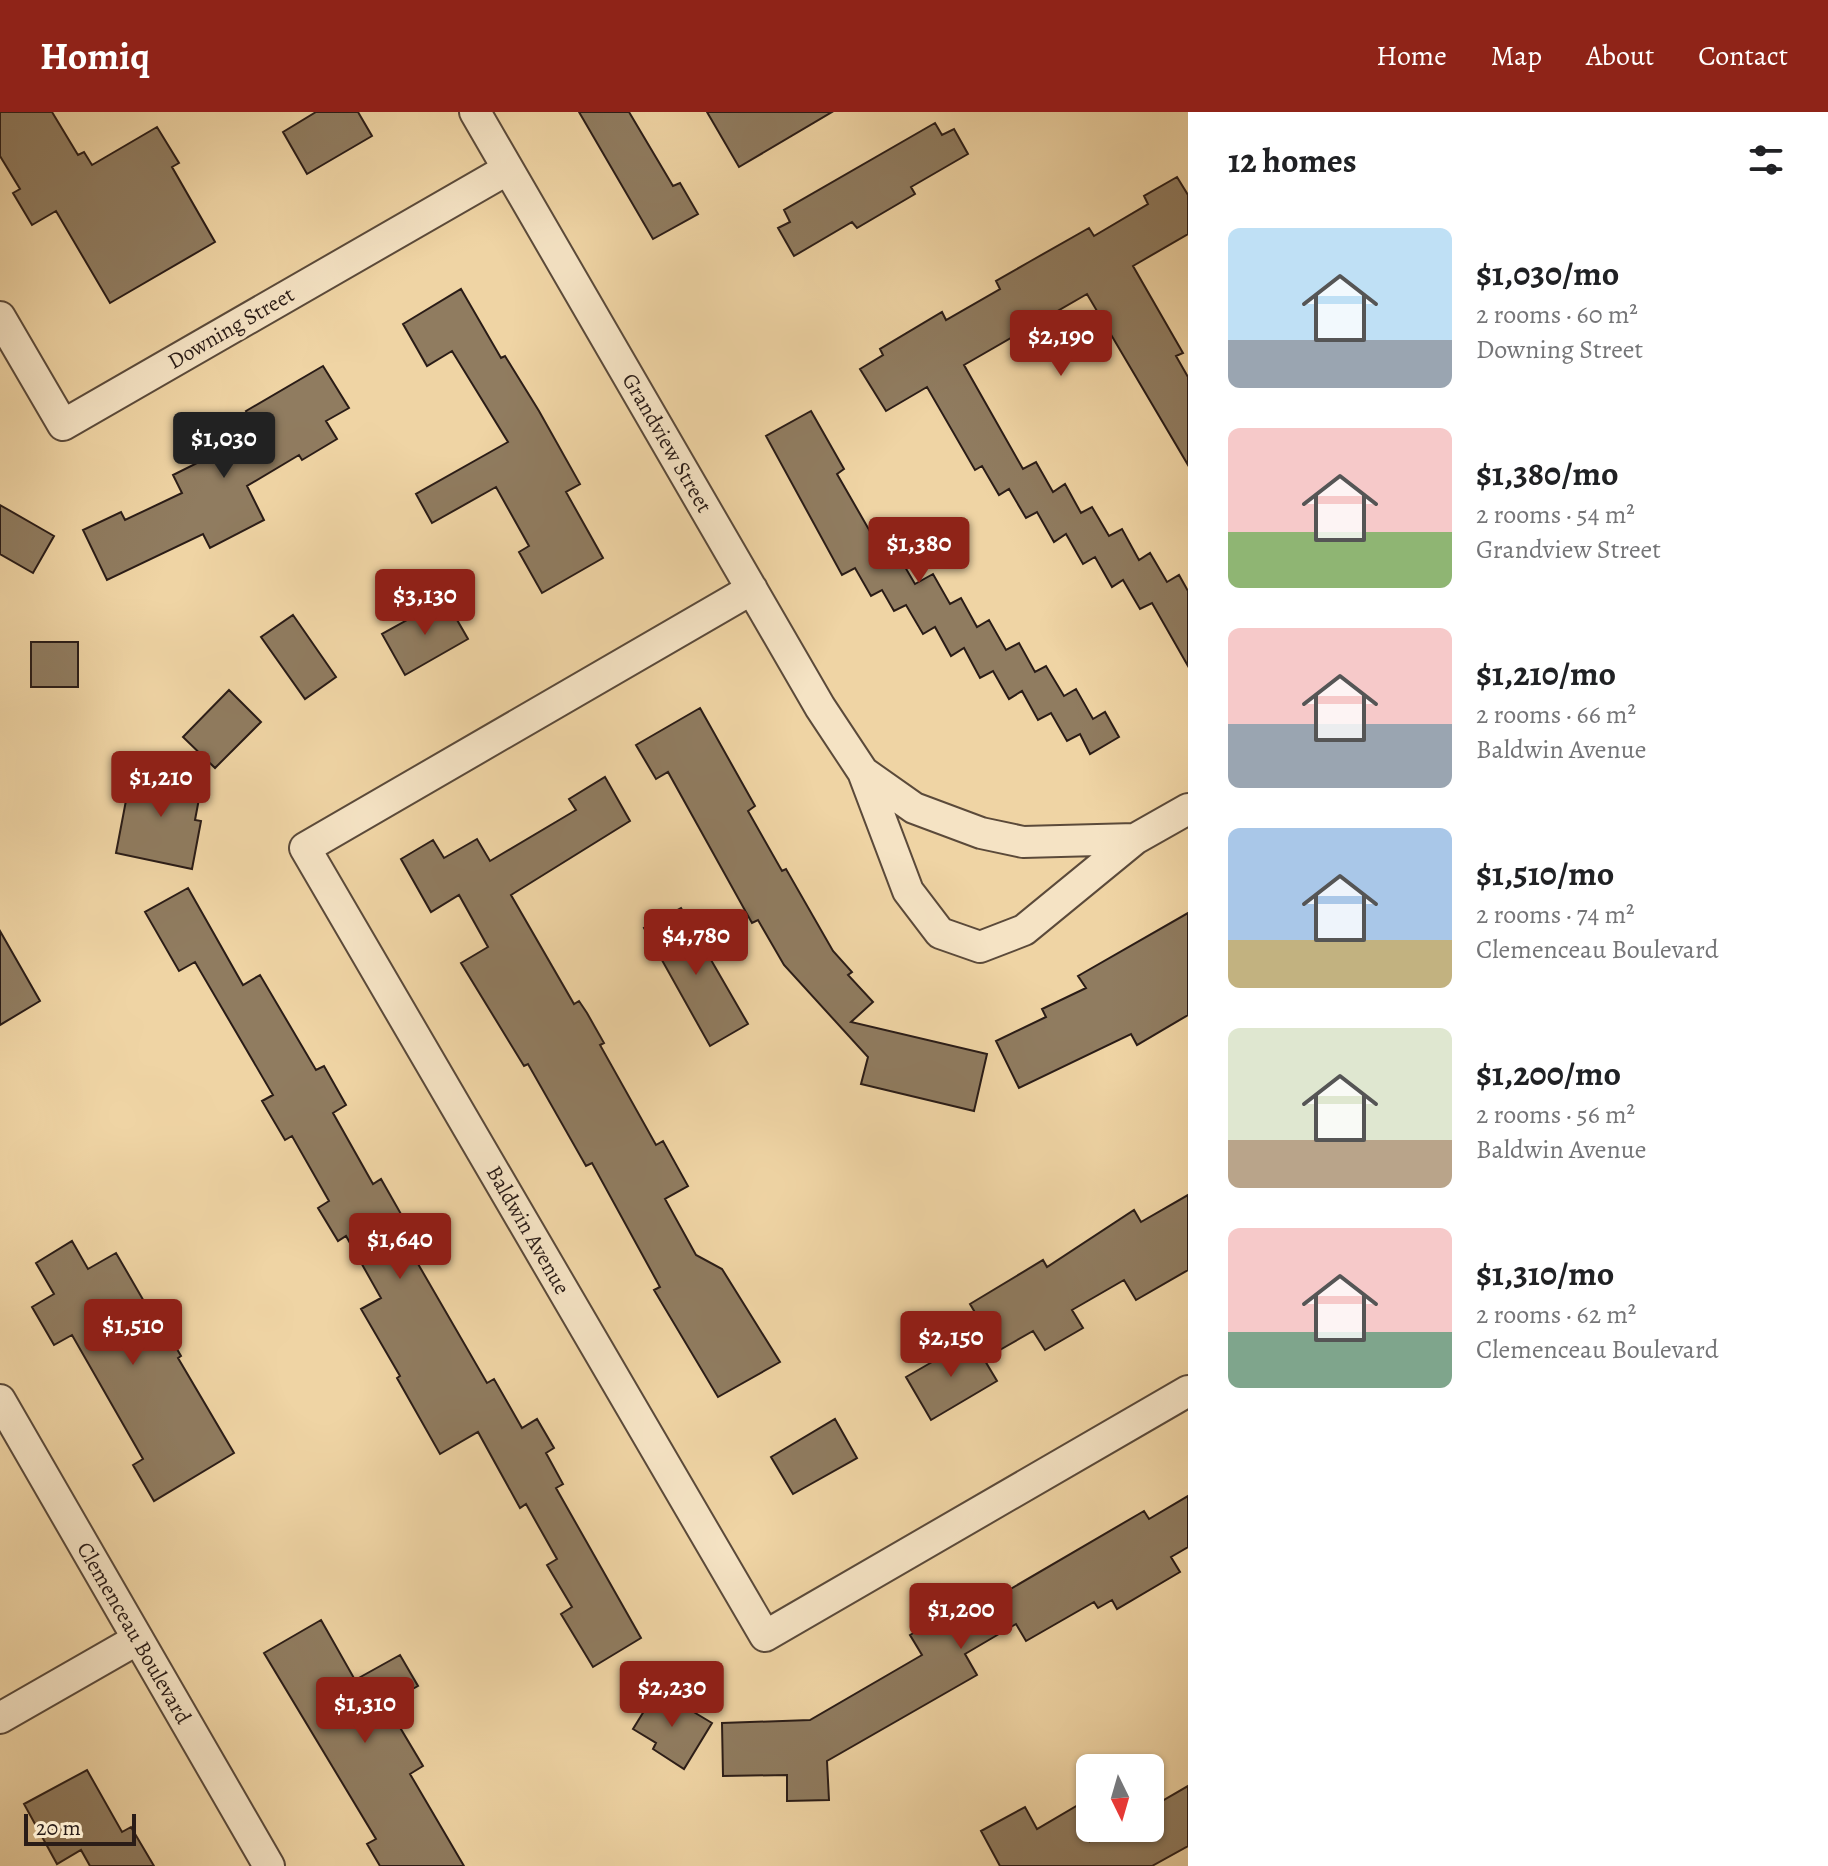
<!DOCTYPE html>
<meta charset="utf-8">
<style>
body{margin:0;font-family:Alegreya,serif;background:#f2f2f2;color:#202124;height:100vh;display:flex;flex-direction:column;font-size:30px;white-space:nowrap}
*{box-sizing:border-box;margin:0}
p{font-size:26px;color:#757577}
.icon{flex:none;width:44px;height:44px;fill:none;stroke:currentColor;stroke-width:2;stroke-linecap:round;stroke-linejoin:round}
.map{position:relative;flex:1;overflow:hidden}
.panel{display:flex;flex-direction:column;background:#fff;width:640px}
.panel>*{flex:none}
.needle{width:52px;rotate:175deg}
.tools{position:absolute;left:1076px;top:1642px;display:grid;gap:16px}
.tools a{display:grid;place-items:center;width:88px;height:88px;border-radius:12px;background:#fff;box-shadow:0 2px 6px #0004;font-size:40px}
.scale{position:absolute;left:24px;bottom:20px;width:112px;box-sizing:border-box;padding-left:8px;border:4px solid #2a1c17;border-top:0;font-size:22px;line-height:28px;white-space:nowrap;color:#2a1c17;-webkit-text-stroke:6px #f5e3c4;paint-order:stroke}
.price{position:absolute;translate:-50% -68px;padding:0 18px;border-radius:8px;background:#8f2418;color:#fff;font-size:26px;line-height:52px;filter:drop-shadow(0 2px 4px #0008)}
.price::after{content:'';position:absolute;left:50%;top:48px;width:24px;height:18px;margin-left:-12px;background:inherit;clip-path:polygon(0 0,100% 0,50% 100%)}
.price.selected{background:#222;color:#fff}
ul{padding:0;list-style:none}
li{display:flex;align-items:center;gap:24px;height:200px;padding:0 40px}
li span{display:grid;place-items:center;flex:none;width:224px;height:160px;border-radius:12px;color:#555}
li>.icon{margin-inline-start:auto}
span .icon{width:96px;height:96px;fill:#fffc;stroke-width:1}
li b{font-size:34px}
h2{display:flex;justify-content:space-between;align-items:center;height:96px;padding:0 40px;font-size:34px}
header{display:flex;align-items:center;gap:48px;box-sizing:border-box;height:112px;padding:0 40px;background:#8f2418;color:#fff}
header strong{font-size:38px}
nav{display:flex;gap:44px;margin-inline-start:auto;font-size:28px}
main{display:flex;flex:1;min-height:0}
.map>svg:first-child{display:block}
.building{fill:#907c60;stroke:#2a1c17;stroke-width:2}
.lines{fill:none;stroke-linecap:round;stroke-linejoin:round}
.street-casing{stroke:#5b4a3a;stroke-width:34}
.street{stroke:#f5e3c4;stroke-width:30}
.labels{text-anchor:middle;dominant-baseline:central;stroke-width:7;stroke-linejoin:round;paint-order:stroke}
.street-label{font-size:22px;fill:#2a1c17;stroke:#f5e3c4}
</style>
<header>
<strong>Homiq</strong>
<nav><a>Home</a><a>Map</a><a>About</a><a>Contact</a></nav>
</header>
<main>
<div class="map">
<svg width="1188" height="1754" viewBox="0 0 1188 1754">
<rect width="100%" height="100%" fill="#efd4a4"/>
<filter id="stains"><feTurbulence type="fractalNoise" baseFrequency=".0025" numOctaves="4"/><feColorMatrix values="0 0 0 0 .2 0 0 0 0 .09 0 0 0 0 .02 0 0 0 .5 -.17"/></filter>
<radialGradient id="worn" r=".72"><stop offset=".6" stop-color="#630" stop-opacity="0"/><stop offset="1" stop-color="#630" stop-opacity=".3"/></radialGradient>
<!-- building -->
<path class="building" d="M0,0H52L78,43L84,40L92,53L157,15L179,51L172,55L215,130L110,191L56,99L32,113L13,81L20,77L0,44Z
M316,0H358L372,24L307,62L283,20Z
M579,0H629L673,74L680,71L698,102L653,127Z
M707,0H832L739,55Z
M935,11L942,23L954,17L968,42L911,75L915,82L857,116L852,110L794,144L778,116L790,110L784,98Z
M1177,65L1188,83V122L1133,154L1183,241L1176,244L1188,265V353L1087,182L964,253L1023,357L1036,350L1053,380L1065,372L1081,401L1092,395L1109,424L1122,417L1139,448L1150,441L1167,470L1179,463L1188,479V554L1152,491L1140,497L1123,468L1112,475L1095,445L1083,452L1066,422L1054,430L1037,400L1026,406L1009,377L999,383L982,354L975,358L927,275L886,299L860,257L883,243L880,237L942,200L946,208L1000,177L996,169L1029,150L1089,116L1094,124L1148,92L1144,84Z
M461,177L501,246L505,244L539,299L580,372L566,380L603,446L542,481L519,440L529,434L496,375L432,411L416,382L508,330L452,239L427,254L403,212Z
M323,254L349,296L326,309L337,327L302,348L299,343L247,374L264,408L210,436L203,422L107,468L83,418L121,400L125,408L182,381L173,363L259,320L246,299Z
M811,299L844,357L837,362L887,449L898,443L915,472L933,462L950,492L961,486L977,515L989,508L1006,538L1019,531L1035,560L1046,554L1064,584L1076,577L1093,607L1105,600L1119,625L1090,642L1080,622L1067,629L1051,601L1038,608L1022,579L1009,587L993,559L980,566L964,536L951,544L935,515L923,522L906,493L894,499L882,478L871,484L855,456L842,463L766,324Z
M0,393L54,424L33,461L0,442Z
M445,487L468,527L405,563L382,522Z
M293,503L336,565L305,587L261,525Z
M31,530H78V575H31Z
M229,578L261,610L215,656L183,625Z
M700,596L755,694L748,699L782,759L786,757L833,839L852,860L848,863L873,890L851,910L987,942L974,999L861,972L868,945L784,853L758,808L752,811L668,660L656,667L636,633Z
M132,657L202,671L195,708L201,709L192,757L116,741Z
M605,665L630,709L511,783L574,892L579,889L587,901L604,931L600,933L656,1033L663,1029L688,1074L665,1087L696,1143L722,1157L780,1250L718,1285L654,1178L660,1175L592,1051L586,1054L528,952L524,954L461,851L488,835L459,783L431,800L401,747L433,728L444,746L477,727L490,749L576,698L569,687Z
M188,776L243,873L260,863L316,958L324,954L346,993L333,1001L373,1072L381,1067L401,1102L392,1107L487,1271L494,1267L522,1316L537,1307L554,1336L546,1341L563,1372L556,1376L641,1526L593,1555L561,1502L572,1495L547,1453L557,1447L526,1392L520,1396L478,1320L440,1342L397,1266L400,1264L361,1197L381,1186L346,1124L338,1129L318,1096L329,1089L292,1024L285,1028L262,989L273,983L195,850L179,859L145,800Z
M681,796L748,912L710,934L644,816Z
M1188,801V903L1137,933L1131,922L1019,976L996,929L1046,905L1042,897L1086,876L1078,864Z
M0,819L40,889L0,913Z
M1188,1083V1158L1136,1188L1124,1168L1072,1198L1083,1216L1045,1238L1033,1219L998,1239L970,1192L1043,1148L1047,1155L1134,1098L1141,1110Z
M72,1129L88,1157L116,1141L149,1198L153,1196L181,1244L178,1246L234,1341L154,1389L133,1353L143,1347L72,1223L54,1233L32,1195L54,1182L36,1151Z
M972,1227L997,1269L931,1308L906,1265Z
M835,1307L857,1346L793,1382L771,1345Z
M1188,1384V1435L1171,1445L1180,1460L1117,1497L1112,1488L1098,1496L1094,1490L1026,1529L1016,1512L965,1542L977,1563L827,1649L829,1688L787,1689V1663L723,1664L722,1611L810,1608L922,1543L910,1523L954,1498L959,1507L1144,1399L1149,1407Z
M321,1508L355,1568L400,1543L418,1574L386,1592L423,1654L410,1662L464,1754H380L367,1732L376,1727L264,1541Z
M657,1578L712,1611L684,1657L653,1637L656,1631L633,1617Z
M87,1658L122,1720L131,1715L154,1754H90L81,1738L57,1752L24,1692Z
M1188,1674V1734L1152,1754H1000L981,1719L1025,1695L1037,1717L1090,1686V1729L1114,1716H1150V1696Z"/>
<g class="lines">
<defs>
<path id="street" d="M475,0L820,595L863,660L914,696L981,721L1023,730L1135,727L1188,697
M0,205L63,313L508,57
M752,477L305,736L765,1524L1188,1279
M863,660L908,779L940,821L980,835L1024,818L1135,727
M0,1288L269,1754
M0,1606L138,1527"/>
</defs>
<!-- street casing -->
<use href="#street" class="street-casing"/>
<!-- street -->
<use href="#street" class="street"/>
</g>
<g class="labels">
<!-- street labels -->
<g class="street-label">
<text transform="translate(231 216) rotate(-30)">Downing Street</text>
<text transform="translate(667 331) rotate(60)">Grandview Street</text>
<text transform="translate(528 1118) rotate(60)">Baldwin Avenue</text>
<text transform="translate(134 1521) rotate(60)">Clemenceau Boulevard</text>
</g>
</g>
<rect width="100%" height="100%" filter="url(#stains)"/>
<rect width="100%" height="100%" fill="url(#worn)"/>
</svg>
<div class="tools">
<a><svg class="needle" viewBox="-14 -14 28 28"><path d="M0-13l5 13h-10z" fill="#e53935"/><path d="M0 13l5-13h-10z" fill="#757577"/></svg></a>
</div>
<div class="scale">20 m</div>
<b class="price" style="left:1061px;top:266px">$2,190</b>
<b class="price selected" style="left:224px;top:368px">$1,030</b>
<b class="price" style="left:919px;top:473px">$1,380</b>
<b class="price" style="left:425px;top:525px">$3,130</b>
<b class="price" style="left:161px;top:707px">$1,210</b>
<b class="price" style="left:696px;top:865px">$4,780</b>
<b class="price" style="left:400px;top:1169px">$1,640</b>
<b class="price" style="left:133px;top:1255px">$1,510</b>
<b class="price" style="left:951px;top:1267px">$2,150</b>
<b class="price" style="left:961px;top:1539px">$1,200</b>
<b class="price" style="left:672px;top:1617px">$2,230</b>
<b class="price" style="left:365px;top:1633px">$1,310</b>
</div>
<section class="panel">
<h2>12 homes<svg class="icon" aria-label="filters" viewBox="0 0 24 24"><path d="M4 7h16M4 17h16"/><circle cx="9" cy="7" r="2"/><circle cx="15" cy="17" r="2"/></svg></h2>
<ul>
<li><span style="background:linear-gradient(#bfe0f5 70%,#9aa5b1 0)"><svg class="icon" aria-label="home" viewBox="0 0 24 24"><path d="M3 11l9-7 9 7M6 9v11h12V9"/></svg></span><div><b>$1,030/mo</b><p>2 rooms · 60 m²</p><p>Downing Street</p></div></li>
<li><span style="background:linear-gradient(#f6c9c9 65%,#8fb573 0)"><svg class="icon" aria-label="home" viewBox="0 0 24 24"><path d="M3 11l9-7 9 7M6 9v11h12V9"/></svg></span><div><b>$1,380/mo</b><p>2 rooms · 54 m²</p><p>Grandview Street</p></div></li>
<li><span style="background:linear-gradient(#f6c9c9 60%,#9aa5b1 0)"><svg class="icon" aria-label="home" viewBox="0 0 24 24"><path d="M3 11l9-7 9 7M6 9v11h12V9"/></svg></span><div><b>$1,210/mo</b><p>2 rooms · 66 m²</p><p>Baldwin Avenue</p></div></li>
<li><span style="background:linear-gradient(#a9c7e8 70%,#c2b280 0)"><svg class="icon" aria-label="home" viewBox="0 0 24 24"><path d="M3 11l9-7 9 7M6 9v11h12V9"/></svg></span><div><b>$1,510/mo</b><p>2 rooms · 74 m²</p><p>Clemenceau Boulevard</p></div></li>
<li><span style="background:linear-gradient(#dfe7d0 70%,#b9a48a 0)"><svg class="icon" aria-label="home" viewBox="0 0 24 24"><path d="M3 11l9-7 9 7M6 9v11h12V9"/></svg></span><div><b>$1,200/mo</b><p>2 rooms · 56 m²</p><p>Baldwin Avenue</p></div></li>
<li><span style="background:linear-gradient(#f6c9c9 65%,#7fa58c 0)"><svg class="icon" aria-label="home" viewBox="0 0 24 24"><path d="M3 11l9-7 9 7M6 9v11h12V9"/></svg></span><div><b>$1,310/mo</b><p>2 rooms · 62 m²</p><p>Clemenceau Boulevard</p></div></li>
</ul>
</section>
</main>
